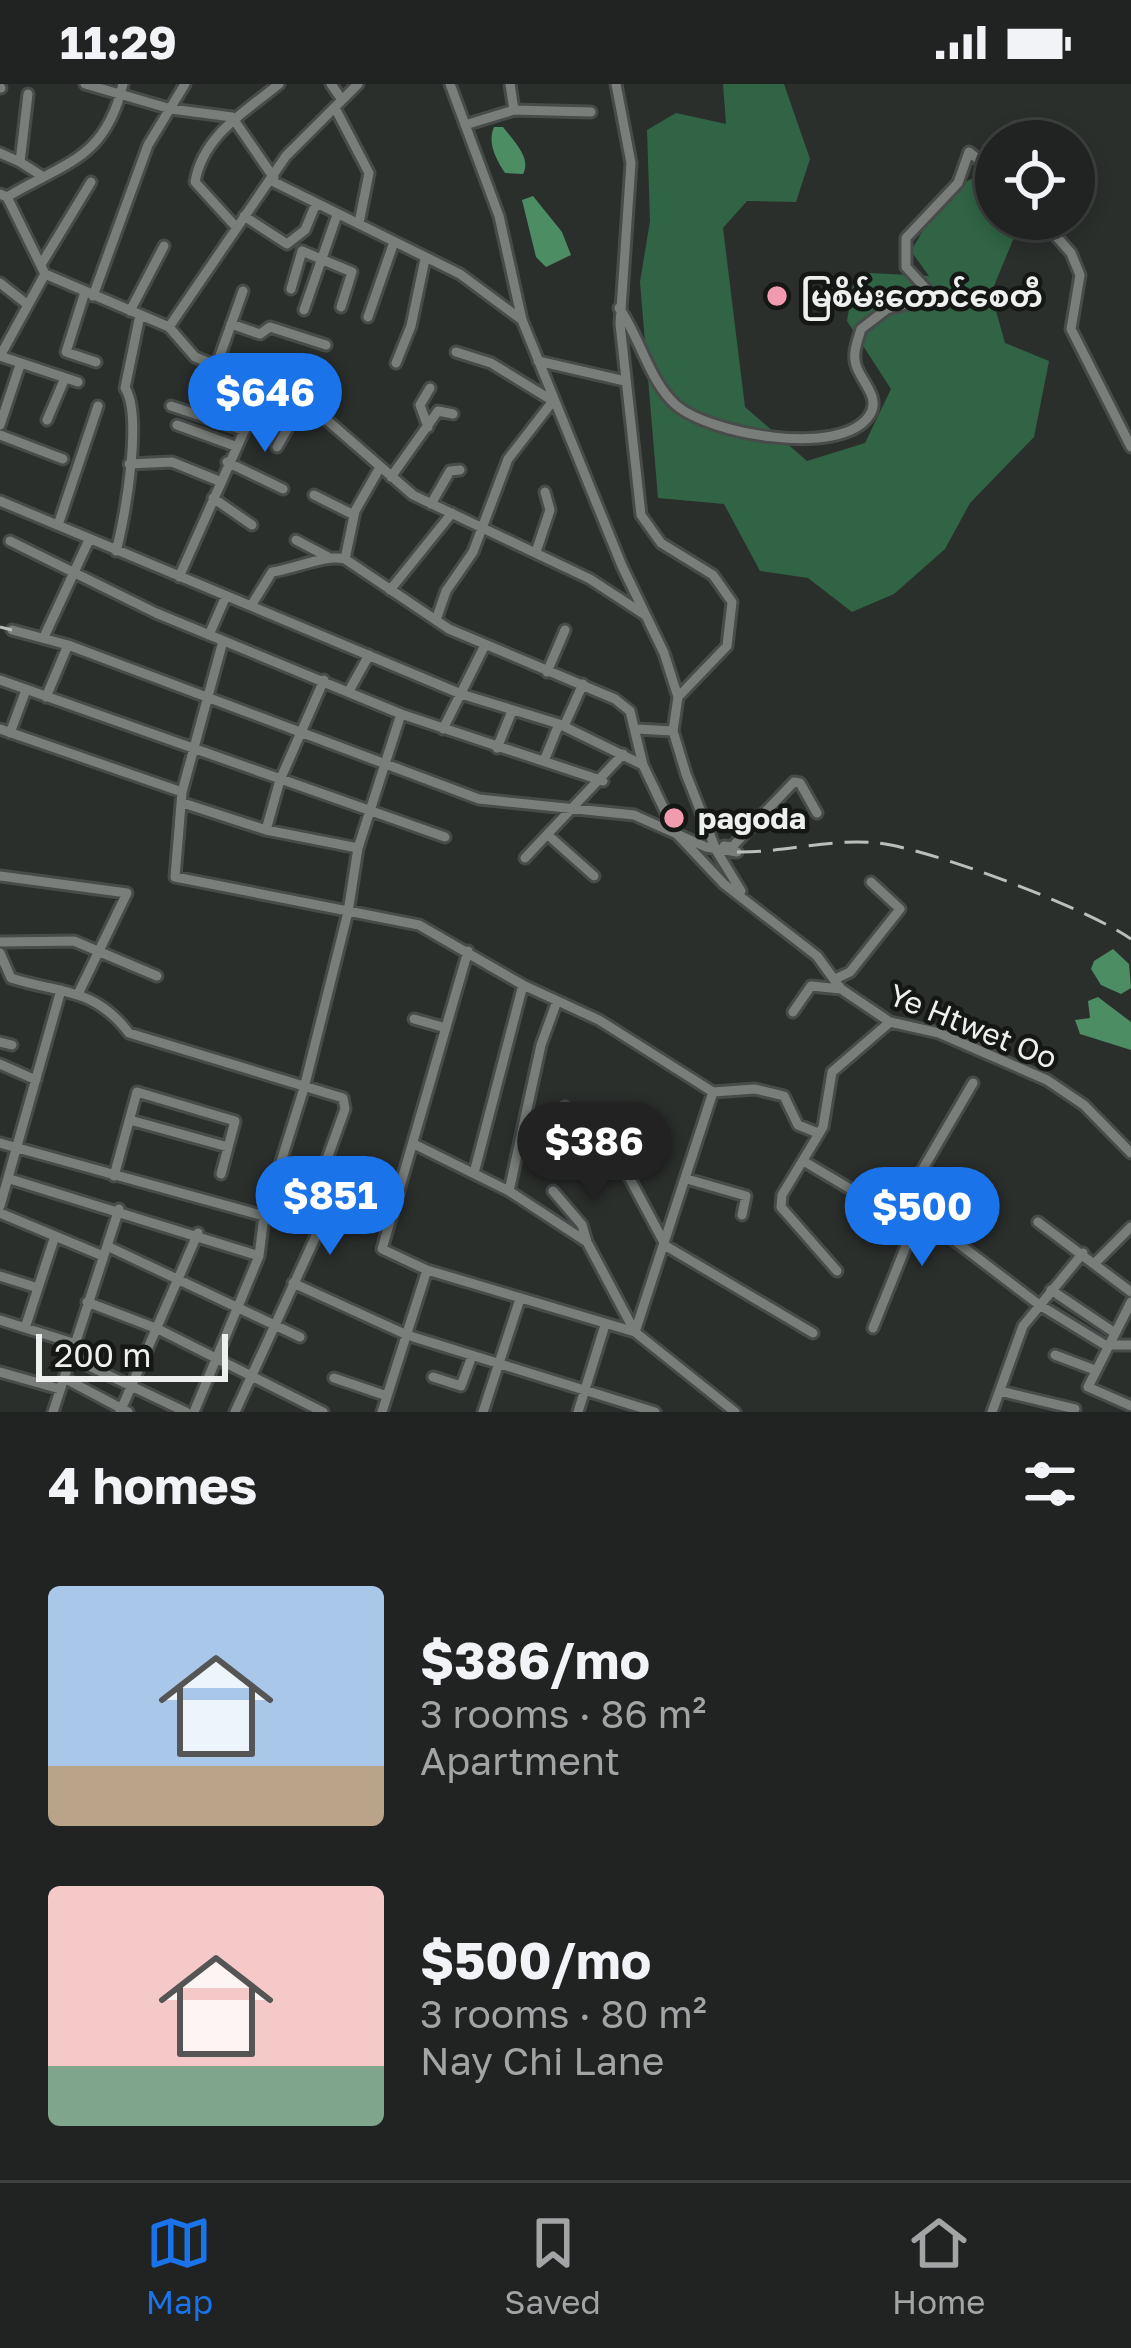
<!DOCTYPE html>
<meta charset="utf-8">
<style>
body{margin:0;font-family:"Golos Text","Noto Sans Myanmar",sans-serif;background:#2d2f2e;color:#f1f3f6;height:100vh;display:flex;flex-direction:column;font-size:45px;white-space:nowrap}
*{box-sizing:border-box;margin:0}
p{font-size:39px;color:#a2a4a5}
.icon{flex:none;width:66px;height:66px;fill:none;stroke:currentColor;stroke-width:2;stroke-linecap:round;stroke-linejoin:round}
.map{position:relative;height:1328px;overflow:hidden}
.details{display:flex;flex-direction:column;background:#202321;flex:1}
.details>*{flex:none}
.fabs{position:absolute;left:975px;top:36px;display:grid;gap:24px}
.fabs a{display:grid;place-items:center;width:120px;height:120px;border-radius:50%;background:#202321;box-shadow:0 6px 18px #0003,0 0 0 3px #3d403f;font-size:60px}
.scale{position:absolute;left:36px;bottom:30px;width:192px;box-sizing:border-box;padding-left:12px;border:6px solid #edf0ee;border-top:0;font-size:33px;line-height:42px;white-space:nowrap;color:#edf0ee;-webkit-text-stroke:9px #151715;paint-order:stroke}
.price{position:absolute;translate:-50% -102px;padding:0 27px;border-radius:42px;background:#1a73e8;color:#fff;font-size:39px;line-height:78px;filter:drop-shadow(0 3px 6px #0008)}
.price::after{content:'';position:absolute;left:50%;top:72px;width:36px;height:27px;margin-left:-18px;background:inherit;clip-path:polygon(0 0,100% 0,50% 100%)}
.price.selected{background:#222;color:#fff}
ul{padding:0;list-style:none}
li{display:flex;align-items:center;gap:36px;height:300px;padding:0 48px}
li span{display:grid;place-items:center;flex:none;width:336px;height:240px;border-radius:12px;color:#555}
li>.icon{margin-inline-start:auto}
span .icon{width:144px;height:144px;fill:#fffc;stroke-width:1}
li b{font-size:51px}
h2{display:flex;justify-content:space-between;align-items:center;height:144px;padding:0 48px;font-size:51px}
.status{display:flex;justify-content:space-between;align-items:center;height:84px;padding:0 60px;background:#202321;direction:ltr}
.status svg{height:33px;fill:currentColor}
.tabs{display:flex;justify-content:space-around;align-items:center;height:168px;border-top:3px solid #3d403f;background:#202321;font-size:33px;color:#a2a4a5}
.tabs a{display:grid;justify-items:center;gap:6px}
.tabs .selected{color:#1a73e8}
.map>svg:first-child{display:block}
.green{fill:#306444}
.water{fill:#4c8d64}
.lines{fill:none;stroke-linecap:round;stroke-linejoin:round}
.minor-casing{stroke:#474b49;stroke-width:15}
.minor{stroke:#797e7a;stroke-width:9}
.rail{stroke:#bbbfbc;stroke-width:3;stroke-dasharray:24 12;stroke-linecap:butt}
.poi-dot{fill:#f29aae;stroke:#151715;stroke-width:4.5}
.labels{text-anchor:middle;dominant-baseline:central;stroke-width:9;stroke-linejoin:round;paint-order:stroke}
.poi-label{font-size:30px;font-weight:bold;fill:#edf0ee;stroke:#151715;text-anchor:start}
.street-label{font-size:30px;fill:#edf0ee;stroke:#151715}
</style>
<div class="status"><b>11:29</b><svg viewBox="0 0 49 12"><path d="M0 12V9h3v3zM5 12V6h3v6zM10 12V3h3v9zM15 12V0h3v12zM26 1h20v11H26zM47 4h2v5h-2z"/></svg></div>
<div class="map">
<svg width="1131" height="1328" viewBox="0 0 1131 1328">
<rect width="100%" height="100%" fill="#2b2f2c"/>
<!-- green -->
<path class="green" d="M723,0H784L810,75L796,118L747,117L723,144L745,323L807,377L865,359L891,305L847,237L853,200L870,189L929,192L911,167L945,109L975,93L996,114V135L1020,139L991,209L1005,259L1049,277L1034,353L970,419L945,465L894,510L852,528L808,494L760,487L724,420L658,414L640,198L650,137L647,46L676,29L726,40Z"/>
<!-- water -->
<path class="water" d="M494,43H503C513,56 532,74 523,90L505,89C496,75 487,59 494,43Z
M533,112L562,148L571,171L546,183L536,173L522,116Z
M1113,865L1129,880L1131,904L1121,910L1101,901L1091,885L1094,877Z
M1098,913L1131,938V966L1080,950L1075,936L1090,934L1088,917Z"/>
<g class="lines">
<defs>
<path id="minor" d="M85,0L171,25L232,33L274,94
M331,0L342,16
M450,0L499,132L522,236L622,482L664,569L678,613L673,647L686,690L716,766L741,807
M510,0L514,26
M616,0L631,79L620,240L641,431L661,459L713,491L732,518L727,562L678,613
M0,3L1,4
M28,10L20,78L42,92
M335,24L369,89L359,139
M465,41L514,26L591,28
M0,69L20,78
M272,97L460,190L522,236
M0,110L7,113L45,190L169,243L195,273L304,316L413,411L590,495L645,531
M7,113C65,78 105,76 123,0
M244,132L287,160L305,146L315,122
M1041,135L1071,169L1080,191L1071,245L1131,363
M236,143L195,98C203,51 245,28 279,0
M302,167L352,188L341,223
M42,179L91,98
M0,199L28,221
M291,205L302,167
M85,208L66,268L96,278
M93,212L148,61L185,0
M619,224C640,253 649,297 676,321C709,350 840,374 869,332C882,314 861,298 856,281C852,269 858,256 861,245L887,225L927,215L928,207L906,183V154L958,99L969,68L996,89
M304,226L337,131
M130,227L164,162
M368,233L394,158
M231,240L260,250L270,243L326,261
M169,243L286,72L358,0
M0,272L45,190
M0,272L78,298
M538,277L625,297
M396,279L411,242L425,175
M217,280L243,207
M171,322L243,346
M47,336L65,294
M0,341L20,281
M177,341L235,362
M428,343L420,321L430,304
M0,351L63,375
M277,363L304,316
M227,378L283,405
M129,380L172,378L219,397
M391,393L438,327L453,330
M314,411L354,431
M213,414L252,441
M0,417L461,610L559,640L643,681L675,748L724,800L817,872L841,905L890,938L939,949L1047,996L1084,1021L1131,1069
M431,420L450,387L460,386
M58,441L98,322
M296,456L328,473
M10,457L156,529L401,630L603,697
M116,467C125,435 143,331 125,304L140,231
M536,468L550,426L545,408
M345,475L449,545L615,615L630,627L643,681
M179,493L266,298
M390,506L452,429
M251,522L272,488C295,485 325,470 345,475L355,427L379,385
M436,536L446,507L473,468L508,375L553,317L491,279L456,268
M12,546L68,561L479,715L634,731L706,763L737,768
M209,551L226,512
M44,553L89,456
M547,588L565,546
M0,596L445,753
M349,607L369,571
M46,613L68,561
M564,642L583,600
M0,645L182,708L175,793L419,841L523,901L599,936L713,1008L755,1005L784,1012L798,1041L818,1049
M443,645L485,561
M636,645L673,647
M10,649L26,606
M497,664L512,627
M544,677L559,640
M182,708L223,557
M183,719L266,746L358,764
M266,746L280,696L324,596
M548,751L594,792
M724,762L732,763L794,698L800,699L817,729
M525,774L623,670
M0,792L127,809L79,908
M0,858L74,857L157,892
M468,867L382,1165L427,1186L635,1248
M0,869L11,894C61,910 94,903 129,949L343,1014L345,1025L314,1111L297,1115L271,1109
M835,895L850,888L900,825L871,798
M793,928L811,902L841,905
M414,935L446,944
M0,958L12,961
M0,980L36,996
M565,1023L593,1069L621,1078L666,1162L813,1249
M130,1036L228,1063
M0,1059L264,1132
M414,1060L509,1107L587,1158L635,1248L735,1328
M805,1078L896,1132
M474,1089L523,901
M114,1092L137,1008L235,1037L221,1090
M10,1095L259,1172
M687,1095L746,1112L742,1131
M509,1107L541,961L557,917
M553,1107L582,1141L587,1158
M904,1118L1038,1220L1105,1261H1131
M0,1122L61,906
M0,1129L103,1172
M1038,1138L1131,1208
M107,1162L300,1253
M1096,1178L1131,1143
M837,1187L781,1123L782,1111L823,1043L832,988L890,938
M0,1192L38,1204
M293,1199L407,1251L655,1328
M1051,1206L1112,1247
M87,1218L158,1245L323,1328
M1131,1218L1088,1303L1131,1322
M0,1236L73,1259
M25,1244L54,1155
M873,1244L908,1157L893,1136L973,999
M635,1248L713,1008
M1055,1271L1095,1286
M70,1273L186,1328
M0,1288L60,1305
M433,1293L461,1302L472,1272
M64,1294L128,1328
M334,1294L387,1312
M1000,1307L1075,1325
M53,1328L119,1125
M120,1328L198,1149
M194,1328L259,1172L264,1132L304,1004L348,828L358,764L401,630
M235,1328L326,1130
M382,1328L427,1186
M483,1328L520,1215
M578,1328L605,1241
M992,1328L1023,1242L1083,1169"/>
</defs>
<!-- minor casing -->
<use href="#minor" class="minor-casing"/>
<!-- minor -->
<use href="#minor" class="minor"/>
<!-- rail -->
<path class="rail" d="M0,543L12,546
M737,768C783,769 831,754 877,759C929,764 1089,825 1131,855"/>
</g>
<!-- markers -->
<g class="poi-dot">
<circle cx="777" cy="212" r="12"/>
<circle cx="674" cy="734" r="12"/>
</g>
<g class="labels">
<!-- poi labels -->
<g class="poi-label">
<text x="801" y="212">မြစိမ်းတောင်စေတီ</text>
<text x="698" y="734">pagoda</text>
</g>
<!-- street labels -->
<g class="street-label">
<text transform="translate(973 942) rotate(22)">Ye Htwet Oo</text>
</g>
</g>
</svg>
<div class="fabs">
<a><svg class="icon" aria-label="locate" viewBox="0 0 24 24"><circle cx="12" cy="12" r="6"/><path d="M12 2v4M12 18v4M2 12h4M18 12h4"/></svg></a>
</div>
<div class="scale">200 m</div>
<b class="price" style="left:265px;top:371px">$646</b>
<b class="price selected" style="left:594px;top:1120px">$386</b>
<b class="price" style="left:330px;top:1174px">$851</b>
<b class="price" style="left:922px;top:1185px">$500</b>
</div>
<section class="details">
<h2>4 homes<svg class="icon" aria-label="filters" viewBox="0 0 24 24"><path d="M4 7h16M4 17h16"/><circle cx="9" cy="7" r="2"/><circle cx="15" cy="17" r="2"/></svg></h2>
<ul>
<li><span style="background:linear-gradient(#a9c7e8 75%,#b9a48a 0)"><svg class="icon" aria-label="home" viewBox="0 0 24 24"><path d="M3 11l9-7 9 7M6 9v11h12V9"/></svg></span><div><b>$386/mo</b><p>3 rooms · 86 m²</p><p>Apartment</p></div></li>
<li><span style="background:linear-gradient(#f6c9c9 75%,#7fa58c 0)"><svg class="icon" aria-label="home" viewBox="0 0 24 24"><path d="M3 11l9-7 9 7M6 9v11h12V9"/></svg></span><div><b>$500/mo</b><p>3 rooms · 80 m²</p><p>Nay Chi Lane</p></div></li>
</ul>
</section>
<nav class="tabs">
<a class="selected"><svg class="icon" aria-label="map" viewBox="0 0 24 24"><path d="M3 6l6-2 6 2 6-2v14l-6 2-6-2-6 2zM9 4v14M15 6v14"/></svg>Map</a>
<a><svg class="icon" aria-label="saved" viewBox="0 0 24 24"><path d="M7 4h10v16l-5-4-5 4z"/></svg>Saved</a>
<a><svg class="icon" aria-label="home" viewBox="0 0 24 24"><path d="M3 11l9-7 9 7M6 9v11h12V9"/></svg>Home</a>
</nav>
